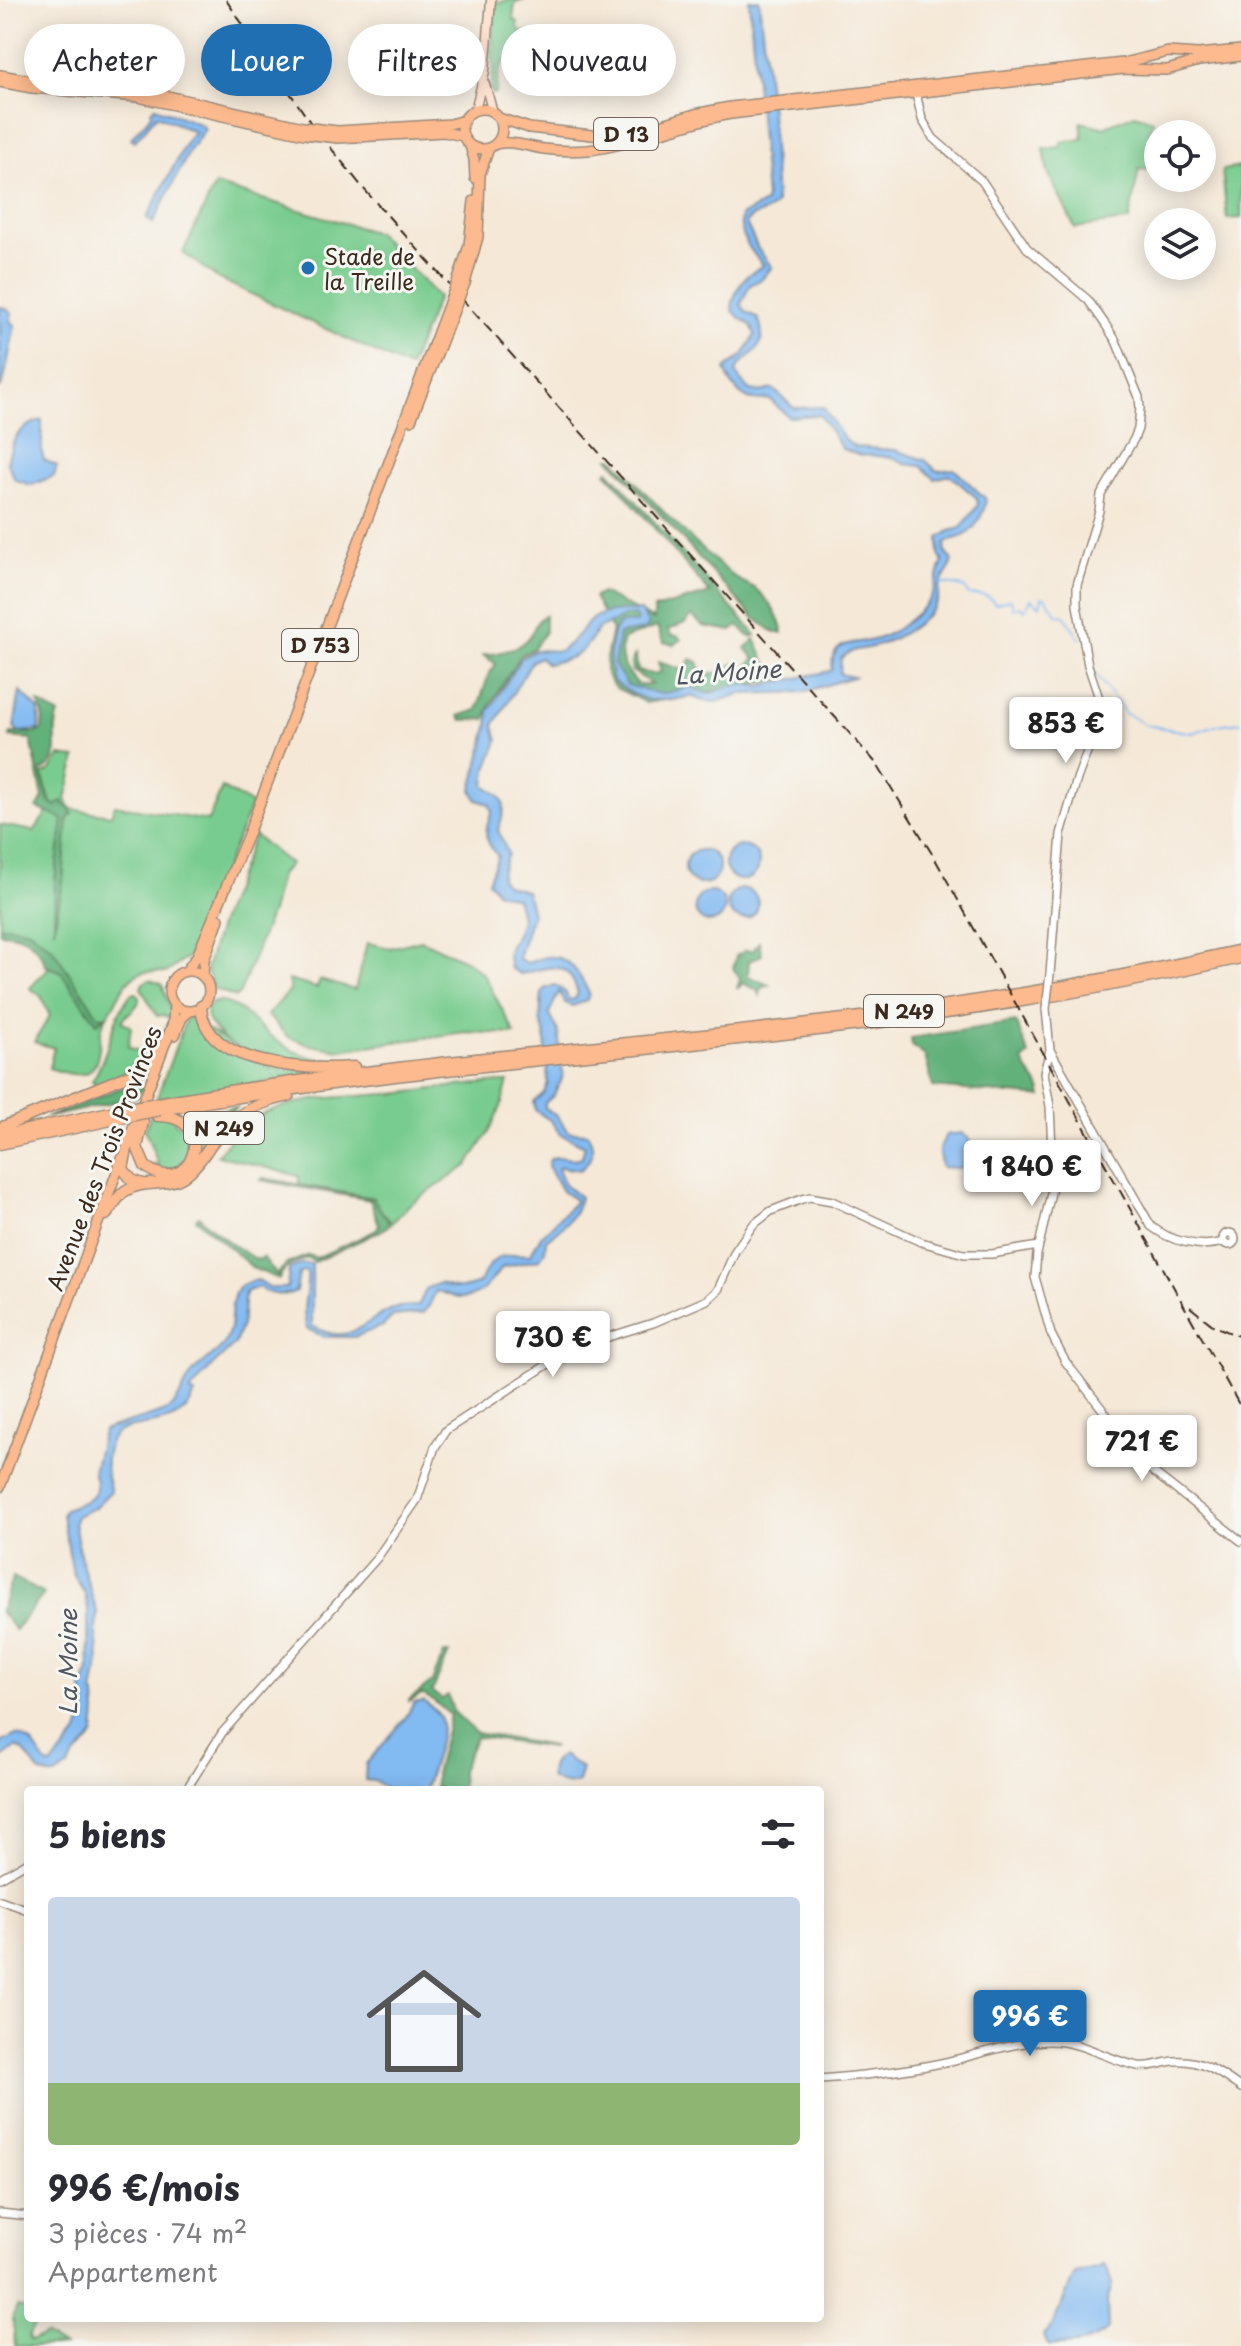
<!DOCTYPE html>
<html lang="fr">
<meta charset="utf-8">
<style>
body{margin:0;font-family:"Playpen Sans",sans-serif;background:#f7f7f7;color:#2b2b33;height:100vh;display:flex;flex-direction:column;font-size:30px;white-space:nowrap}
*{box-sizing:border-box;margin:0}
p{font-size:26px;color:#7c7c81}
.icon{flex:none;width:44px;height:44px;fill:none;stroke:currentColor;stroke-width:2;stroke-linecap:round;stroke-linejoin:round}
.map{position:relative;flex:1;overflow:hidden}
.sheet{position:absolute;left:24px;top:1786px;width:800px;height:536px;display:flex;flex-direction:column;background:#fff;border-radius:8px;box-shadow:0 4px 20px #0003}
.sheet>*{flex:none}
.guide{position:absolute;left:24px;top:24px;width:800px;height:72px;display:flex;gap:16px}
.tools{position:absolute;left:1144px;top:120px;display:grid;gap:16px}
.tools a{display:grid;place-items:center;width:72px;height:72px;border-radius:50%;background:#fff;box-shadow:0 4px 20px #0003;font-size:40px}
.price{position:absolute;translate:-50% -68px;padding:0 18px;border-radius:8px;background:#fff;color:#222;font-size:26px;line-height:52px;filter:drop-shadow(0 2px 4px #0008)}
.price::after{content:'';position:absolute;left:50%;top:48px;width:24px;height:18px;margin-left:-12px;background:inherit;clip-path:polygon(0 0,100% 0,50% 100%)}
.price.selected{background:#1f6fb2;color:#fff}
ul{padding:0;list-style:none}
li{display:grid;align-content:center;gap:16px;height:424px;padding:0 24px}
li+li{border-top:2px solid #e1e1e2}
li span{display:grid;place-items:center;height:248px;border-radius:8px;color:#555}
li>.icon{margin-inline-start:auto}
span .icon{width:144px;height:144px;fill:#fffc;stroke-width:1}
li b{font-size:34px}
h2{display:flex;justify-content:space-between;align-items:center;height:96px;padding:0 24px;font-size:34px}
.chip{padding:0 28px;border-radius:36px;background:#fff;box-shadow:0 4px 20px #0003;font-size:28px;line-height:72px}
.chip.selected{background:#1f6fb2;color:#fff}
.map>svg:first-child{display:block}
.green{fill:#79cc8f;stroke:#5a7b56;stroke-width:2}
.forest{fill:#62b07a;stroke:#4e6d4c;stroke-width:2}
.water{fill:#82baf2;stroke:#5e7288;stroke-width:2}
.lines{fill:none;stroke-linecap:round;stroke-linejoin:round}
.stream{stroke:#82baf2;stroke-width:2}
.tertiary-casing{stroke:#98897a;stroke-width:10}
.secondary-casing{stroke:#98897a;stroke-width:11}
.primary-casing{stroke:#98897a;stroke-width:12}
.trunk-casing{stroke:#98897a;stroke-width:13}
.tertiary{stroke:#fff;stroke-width:7}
.secondary{stroke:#fee3d2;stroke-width:8}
.primary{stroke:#fcba8e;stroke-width:9}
.trunk{stroke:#fcba8e;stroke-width:10}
.rail{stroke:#3b2a1e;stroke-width:2;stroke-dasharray:12 6;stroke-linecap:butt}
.tertiary-bridge-casing{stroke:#98897a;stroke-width:10;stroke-linecap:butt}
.primary-bridge-casing{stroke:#98897a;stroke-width:12;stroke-linecap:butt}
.trunk-bridge-casing{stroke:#98897a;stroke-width:13;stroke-linecap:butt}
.tertiary-bridge{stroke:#fff;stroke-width:7}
.primary-bridge{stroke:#fcba8e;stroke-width:9}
.trunk-bridge{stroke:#fcba8e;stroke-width:10}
.poi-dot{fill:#1f6fb2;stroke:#f6f6f2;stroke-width:3}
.labels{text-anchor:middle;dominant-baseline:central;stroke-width:6;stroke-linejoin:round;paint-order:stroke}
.shield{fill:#f6f6f2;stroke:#73675e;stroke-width:2}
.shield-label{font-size:20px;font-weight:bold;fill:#3b2a1e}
.poi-label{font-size:22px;fill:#3b2a1e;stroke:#f6f6f2;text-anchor:start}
.street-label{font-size:22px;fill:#3b2a1e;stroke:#f6f6f2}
.water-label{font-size:24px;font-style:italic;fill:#50555e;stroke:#f6f6f2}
</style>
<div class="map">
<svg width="1241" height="2346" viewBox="0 0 1241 2346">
<rect width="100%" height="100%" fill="#f6f6f2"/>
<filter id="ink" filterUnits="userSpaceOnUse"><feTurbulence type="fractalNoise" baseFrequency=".0125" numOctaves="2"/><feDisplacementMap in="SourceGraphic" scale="16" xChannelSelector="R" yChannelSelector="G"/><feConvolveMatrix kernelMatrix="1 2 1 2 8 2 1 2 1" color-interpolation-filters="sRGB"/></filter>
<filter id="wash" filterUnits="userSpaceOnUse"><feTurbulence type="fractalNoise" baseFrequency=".006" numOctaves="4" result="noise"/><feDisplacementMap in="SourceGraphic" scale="32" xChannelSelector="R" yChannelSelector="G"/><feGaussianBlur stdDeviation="1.8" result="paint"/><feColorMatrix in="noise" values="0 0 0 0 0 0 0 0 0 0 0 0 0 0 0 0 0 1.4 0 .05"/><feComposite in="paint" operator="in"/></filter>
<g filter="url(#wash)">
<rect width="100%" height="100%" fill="#f5e8d7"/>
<!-- green -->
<path class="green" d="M512,0H525L515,3L513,19L518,22L519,31L538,34V47L522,45L521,54C498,56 498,75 496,94H493L491,90L494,64L491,56L495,3Z
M1135,114L1153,120L1150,135L1158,137L1156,171L1139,169L1129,220L1075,228L1048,173L1044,149L1061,147V142L1083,139L1081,122L1103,127Z
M1241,167V218L1227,219L1222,170Z
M215,185L377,233L438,297L409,368L219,279L183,253Z
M60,756L76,758L66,799L71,809L111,815L115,805L208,821L222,788L252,804L188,957L166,973C135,967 127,978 114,1005C110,1012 104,1019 102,1027C98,1040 102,1066 86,1073C75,1077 60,1071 49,1068L54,1048L34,1042L50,1016L41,996L30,988L57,959L29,934L0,929V825L34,831L52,805L42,774L50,771Z
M254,835L290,864L280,875L272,909L240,993L236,997L214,989L206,969L220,923Z
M421,940L467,961L484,975L515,1034L465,1032L340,1050L310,1045L288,1037L267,1015L290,991L288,980L317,988L320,980L355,990L367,943L390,948Z
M150,980L162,984C165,993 171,1009 172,1018L157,1053L150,1062L97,1085L92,1081C110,1054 110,1020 131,994L137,993C145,1005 128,1011 122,1021L131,1027L128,1047L147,1054L154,1039L161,1041L170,1018L163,1015L157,1016L141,988L143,983Z
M220,1001C244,1007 254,1024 273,1038C293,1054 314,1059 339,1062C297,1061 244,1065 215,1030C209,1022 205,1018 207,1008L212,1003Z
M198,1014L205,1028L272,1068L323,1073L162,1098C166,1105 169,1115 174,1121C177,1125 181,1126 184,1130C194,1143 189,1162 174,1169C165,1173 158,1169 151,1163L159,1167L145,1130L186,1019Z
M508,1082L500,1109L488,1134L467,1166L409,1205L392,1223L370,1198L299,1186V1176L217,1155C230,1139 244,1124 263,1114C308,1093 362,1098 410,1092C443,1088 474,1083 508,1082Z
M17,2307L28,2309V2318H39L28,2336L30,2341L45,2335L63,2346H15L13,2318Z"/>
<!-- forest -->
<path class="forest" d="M609,458H613C650,498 689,540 732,575C739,582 751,584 758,591C768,599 782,620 782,633H775L752,616Z
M608,470L756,635L750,637L738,626L732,631L703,626L692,616L685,623L668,630L672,636H678L681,640L674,645L663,642L657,627L623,639C617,658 625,671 639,685L652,684L632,671L631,662L635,655L638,671L653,674L661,672L658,662L684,670L691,659L698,662L702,672C716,676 723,671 735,663L745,667L755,659L746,648L755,639L764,659L781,679L646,703L614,687L606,673V658L612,630L594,597L602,593L654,620V609L710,593L606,472Z
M545,615V632L533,649L521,655L491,703L485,719L462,720L459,716L477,710L489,674L496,664L483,655C499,654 521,649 530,636C535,627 536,620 545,615Z
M39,703L59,715C49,735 67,760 41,771L49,801L56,806L62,801L73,814L68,818L63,882L54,930L55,880L63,819L37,808L43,798L31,739L10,737L11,733H36L42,730L43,715Z
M10,926L29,930L52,948L99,1017L106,1016L97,1023L60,971L46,966C38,944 24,933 0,933V927Z
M759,942L762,955L749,961L748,976L769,985L761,989L760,995L757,990L743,983L737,989L740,979L733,968L736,956L746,950L752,951Z
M1016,1022L1029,1055L1023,1061C1028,1075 1041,1082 1042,1097L933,1087L925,1056L912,1046L911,1038Z
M137,1081L143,1088L137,1097L45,1118Z
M237,1107L216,1128L202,1147L198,1130L190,1122L195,1115Z
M263,1178L373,1198L390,1224L381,1231L314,1262L308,1258C296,1262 283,1266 279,1279L254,1269L196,1219L199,1216C214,1232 238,1250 258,1260L263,1257L277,1275L286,1264L309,1255L316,1258L375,1231L379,1225L370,1200L261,1180Z
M13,1577L44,1594L15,1630L0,1611Z
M444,1653H449L432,1692L442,1699L448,1695L453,1711L476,1733L553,1746L552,1748L476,1737L461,1770L462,1790H435V1774L450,1715L434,1701L422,1694L409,1702V1700L432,1682Z"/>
<!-- water -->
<path class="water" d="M749,0H759L771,113L776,203C767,216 754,211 746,223L758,249L772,267L762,279L750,285L741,304L746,312L758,318C773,355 741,353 736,373C746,391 754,395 773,389L794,408L823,407L844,439L855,447L895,450L925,460L937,471L954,469L986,499C985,510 978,525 968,533C962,539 952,537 945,544L946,554L952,560C952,570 942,577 939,588C938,593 939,596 937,601C928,621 896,639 876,646C862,650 853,648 841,658L840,674L853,677L804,692L740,694L717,702L703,701L691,696L673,700H649L635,695L614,682C608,670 607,628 622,623C627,622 632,623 636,623L637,619L634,615L626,616L598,629C580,656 581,656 547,664L540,657L532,661L494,725L498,741L487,769L485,785C488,788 492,790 496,793C510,803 502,817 498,830L508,854L502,869L501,878L506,885L526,891L532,914L518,958L527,963C534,961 540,958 546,957C570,954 580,976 589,993L587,1000L573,1006L565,1003L559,992L549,1013L558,1031L563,1076L554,1095L545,1103V1108L556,1115L569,1132L587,1133C596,1148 593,1159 580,1170L561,1167L558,1169L565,1185L580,1197C576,1217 562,1228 546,1240L545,1251L539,1259L503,1267C489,1281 484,1297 462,1298C454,1299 445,1292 436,1291L429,1306L423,1313L393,1316L383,1326L354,1337H325L307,1329C300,1306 309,1293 307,1272L304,1271L299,1274L296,1291C285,1297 269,1295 259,1287L245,1292L242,1324L235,1344L211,1367L192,1389L191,1393L195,1394C180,1437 122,1415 110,1441C108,1444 108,1450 107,1453C104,1468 106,1476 111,1491L94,1508L76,1516L74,1523L82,1564L97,1612L96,1632L99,1660L93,1693L95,1695L96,1713L94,1734L90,1741L73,1758L69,1767L55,1776L40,1773L23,1750L16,1747L0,1760V1743L16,1735C35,1740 35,1750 47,1764L52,1765L78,1733L84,1714L82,1688L89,1670L88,1609L85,1594L73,1574L62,1515L65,1509C85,1501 104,1499 93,1472L103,1431C118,1424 165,1415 173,1406C182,1396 186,1379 196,1369C205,1360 217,1355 224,1344C240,1319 218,1285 258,1280L271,1288H287L289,1269L301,1264H312V1326C352,1348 361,1321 393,1309C400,1306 410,1306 418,1306L427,1288L440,1283C455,1291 464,1289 479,1283C492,1256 500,1253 530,1255L541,1236L574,1203L575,1200L562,1191L548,1166L550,1159C561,1153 570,1163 582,1157L585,1146L560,1134L551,1121L535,1110L534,1102L544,1093L548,1083L545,1033L540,1021L542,993L544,989L555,985L565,992L569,1000L575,999L578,993C567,957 549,968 520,974L510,968C504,944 514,944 520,924C523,916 518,906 516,898L497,892L488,881L498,856C483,840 484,831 492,812L489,804L477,800L472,790L488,727L489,711L521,658L536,650L560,651C572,643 579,633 589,622C601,609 625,611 640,611L649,624L645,630L619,634L614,664L627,685L660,694L692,687L708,694L737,684L761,686L830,671L832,669C831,637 857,645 877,639C895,633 916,616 928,602C936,593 937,574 943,562L939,555V538L950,531L961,528L978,505L977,498L950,475L935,479L921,466L905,464L891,457L860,455L842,449L820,415L789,417L769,399C763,399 756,402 749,399C738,395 728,380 725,369L743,355L755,335C751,319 742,323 734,312C728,304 741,282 747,276C752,272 758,269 763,265C751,252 738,234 741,216L765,203L766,197Z
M155,107L202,125L205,129L190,150L153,223L147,218L189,137L195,132L157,115L135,141L131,138L152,114L151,111Z
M0,307L6,308L12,313L10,321L15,325L4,380L0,389Z
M42,420V454L44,460L57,466L54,476L32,485L15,480L7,462C13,438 18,427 42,420Z
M20,691L39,710V730L18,732L14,728Z
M725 863a17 17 0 1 1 34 0a17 17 0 1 1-34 0Z
M685 867a17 17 0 1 1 34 0a17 17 0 1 1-34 0Z
M728 904a15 15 0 1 1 30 0a15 15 0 1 1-30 0Z
M695 907a15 15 0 1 1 30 0a15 15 0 1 1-30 0Z
M962,1133L969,1139L979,1165L976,1169L941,1167L939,1150L946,1135Z
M424,1701C429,1706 440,1712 441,1720C443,1738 430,1772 424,1790H387L374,1781L365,1780L366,1764L404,1720L414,1703Z
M562,1755L582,1768L578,1782C569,1788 558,1782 550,1778C550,1767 552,1761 562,1755Z
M1103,2265L1106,2266L1112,2284L1107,2302L1108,2329C1092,2345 1070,2345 1048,2345L1044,2335L1052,2326L1075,2274L1101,2268Z"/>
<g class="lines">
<!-- stream -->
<path class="stream" d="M939,583L964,587L969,595C978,596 989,593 995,604L1011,599L1014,609L1020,606L1025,610L1031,599L1040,606L1042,597H1045L1057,614L1065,616L1080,639
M1092,669L1125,713L1146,725L1192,733L1216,725L1241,722"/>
</g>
</g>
<g filter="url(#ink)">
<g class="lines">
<defs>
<path id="tertiary" d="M915,89L922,119L933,138L982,181L1027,248L1088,300L1105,324L1116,341L1139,397L1140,408L1138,429L1134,439L1101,495L1099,511L1077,585V605L1088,665L1101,704L1098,722L1077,779L1061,834L1050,974
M1046,1009L1050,1050L1044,1073L1050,1106L1053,1172L1051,1193L1037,1254L1035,1277L1051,1334L1065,1361L1147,1467L1241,1541
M1050,1050L1151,1226C1169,1241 1201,1249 1223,1242
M1223 1239a6 6 0 1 1 12 0a6 6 0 1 1-12 0Z
M186,1790L222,1733L377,1558L417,1500L435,1447L446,1430L550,1363L602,1339L653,1323L707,1300L718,1290L735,1251L753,1225L771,1211L802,1199L810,1197L832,1201L921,1242L964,1254H992L1038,1246
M0,1878L28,1862
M0,1900L28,1910
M820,2079C859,2076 898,2072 936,2064C974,2057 1011,2041 1050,2041C1083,2041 1107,2060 1138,2066C1151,2068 1162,2062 1174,2061C1200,2058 1222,2074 1241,2088
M0,2213L28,2216"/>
<path id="secondary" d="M485,84L493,113
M475,110L485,71L491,0"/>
<path id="primary" d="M0,75L46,83L146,91L303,127
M0,82L32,88L138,97L304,134
M462 129a20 20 0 1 1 40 0a20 20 0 1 1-40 0Z
M499,118L529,128L610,137L641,131L695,114L730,107L1123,63L1168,52L1198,54L1241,50
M338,131L450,124L464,120
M338,138L444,132L463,136
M496,144C512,140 528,147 544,149C558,151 574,151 588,150C638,144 682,122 731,114L1124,69L1167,70L1199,61L1241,56
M470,146L474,159L475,178
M458,280L469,245L474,201
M465,283L478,237L480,174L489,148
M411,420L455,308
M186,971L197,956L247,837L449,303
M169 991a20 20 0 1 1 40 0a20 20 0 1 1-40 0Z
M203,977L204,960L219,919
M175,1035L182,1018L189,1011
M127,1144L173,1023L174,1004
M0,1487L122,1158"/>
<path id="trunk" d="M201,1006C204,1068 310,1070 354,1067
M163,1102C402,1060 644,1045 884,1014C1004,998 1123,977 1241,950
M160,1110C394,1069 631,1054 867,1024C993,1008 1117,986 1241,958
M143,1122L137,1147L145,1166C191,1203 222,1115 157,1116
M0,1128L141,1070L156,1058L167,1039
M0,1136L128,1108
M129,1139L123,1169L132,1180L143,1184
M0,1144L125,1117
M106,1215C113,1207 116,1198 125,1191C143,1179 166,1188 184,1176C196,1168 204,1154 212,1143C232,1115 256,1103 289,1096"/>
</defs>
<!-- tertiary casing -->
<use href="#tertiary" class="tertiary-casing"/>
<!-- secondary casing -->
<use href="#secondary" class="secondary-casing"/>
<!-- primary casing -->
<use href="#primary" class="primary-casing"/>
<!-- trunk casing -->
<use href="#trunk" class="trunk-casing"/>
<!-- tertiary -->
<use href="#tertiary" class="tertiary"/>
<!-- secondary -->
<use href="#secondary" class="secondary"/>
<!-- primary -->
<use href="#primary" class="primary"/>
<!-- trunk -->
<use href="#trunk" class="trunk"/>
<!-- rail -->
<path class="rail" d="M226,0L310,122L363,188L876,763L934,857L1241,1408
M1190,1307L1214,1326L1241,1337"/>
<defs>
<path id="tertiary-bridge" d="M1046,1009L1050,974"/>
<path id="primary-bridge" d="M303,127L338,131
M304,134L338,138
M449,303L458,280
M455,308L465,283"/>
<path id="trunk-bridge" d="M128,1108L163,1102
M125,1117L160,1110"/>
</defs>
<!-- tertiary-bridge casing -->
<use href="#tertiary-bridge" class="tertiary-bridge-casing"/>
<!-- primary-bridge casing -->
<use href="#primary-bridge" class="primary-bridge-casing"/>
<!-- trunk-bridge casing -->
<use href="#trunk-bridge" class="trunk-bridge-casing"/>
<!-- tertiary-bridge -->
<use href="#tertiary-bridge" class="tertiary-bridge"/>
<!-- primary-bridge -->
<use href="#primary-bridge" class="primary-bridge"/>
<!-- trunk-bridge -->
<use href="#trunk-bridge" class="trunk-bridge"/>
</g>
</g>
<!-- markers -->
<circle class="poi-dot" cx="308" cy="268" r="8"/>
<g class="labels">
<!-- shield labels -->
<g class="shield">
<rect x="594" y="118" width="64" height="32" rx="6"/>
<rect x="282" y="629" width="76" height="32" rx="6"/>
<rect x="864" y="995" width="80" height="32" rx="6"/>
<rect x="184" y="1112" width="80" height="32" rx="6"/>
</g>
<g class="shield-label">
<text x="626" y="134">D 13</text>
<text x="320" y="645">D 753</text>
<text x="904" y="1011">N 249</text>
<text x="224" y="1128">N 249</text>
</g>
<!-- poi labels -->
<g class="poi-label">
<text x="324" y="255">Stade de<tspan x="324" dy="25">la Treille</tspan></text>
</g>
<!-- street labels -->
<g class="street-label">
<text transform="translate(103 1158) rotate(-69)">Avenue des Trois Provinces</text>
</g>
<!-- water labels -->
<g class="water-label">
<text transform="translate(728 671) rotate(-4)">La Moine</text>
<text transform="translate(67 1662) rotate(-90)">La Moine</text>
</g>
</g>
</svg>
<div class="tools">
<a><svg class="icon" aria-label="locate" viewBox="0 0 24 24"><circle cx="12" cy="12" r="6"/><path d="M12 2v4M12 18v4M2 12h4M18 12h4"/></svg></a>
<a><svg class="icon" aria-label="layers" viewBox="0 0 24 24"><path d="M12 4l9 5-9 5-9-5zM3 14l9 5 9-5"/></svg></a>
</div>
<b class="price" style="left:1066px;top:765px">853 €</b>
<b class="price" style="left:1032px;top:1208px">1 840 €</b>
<b class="price" style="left:553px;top:1379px">730 €</b>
<b class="price" style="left:1142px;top:1483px">721 €</b>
<b class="price selected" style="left:1030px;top:2058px">996 €</b>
<div class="guide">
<a class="chip">Acheter</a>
<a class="chip selected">Louer</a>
<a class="chip">Filtres</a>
<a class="chip">Nouveau</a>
</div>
<section class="sheet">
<h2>5 biens<svg class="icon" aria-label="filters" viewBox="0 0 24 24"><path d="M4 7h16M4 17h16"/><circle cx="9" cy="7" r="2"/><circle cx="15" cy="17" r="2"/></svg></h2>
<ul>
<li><span style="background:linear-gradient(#c9d6e8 75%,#8fb573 0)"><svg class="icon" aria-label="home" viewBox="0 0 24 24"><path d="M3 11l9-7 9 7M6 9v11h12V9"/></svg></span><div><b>996 €/mois</b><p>3 pièces · 74 m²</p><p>Appartement</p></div></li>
</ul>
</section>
</div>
